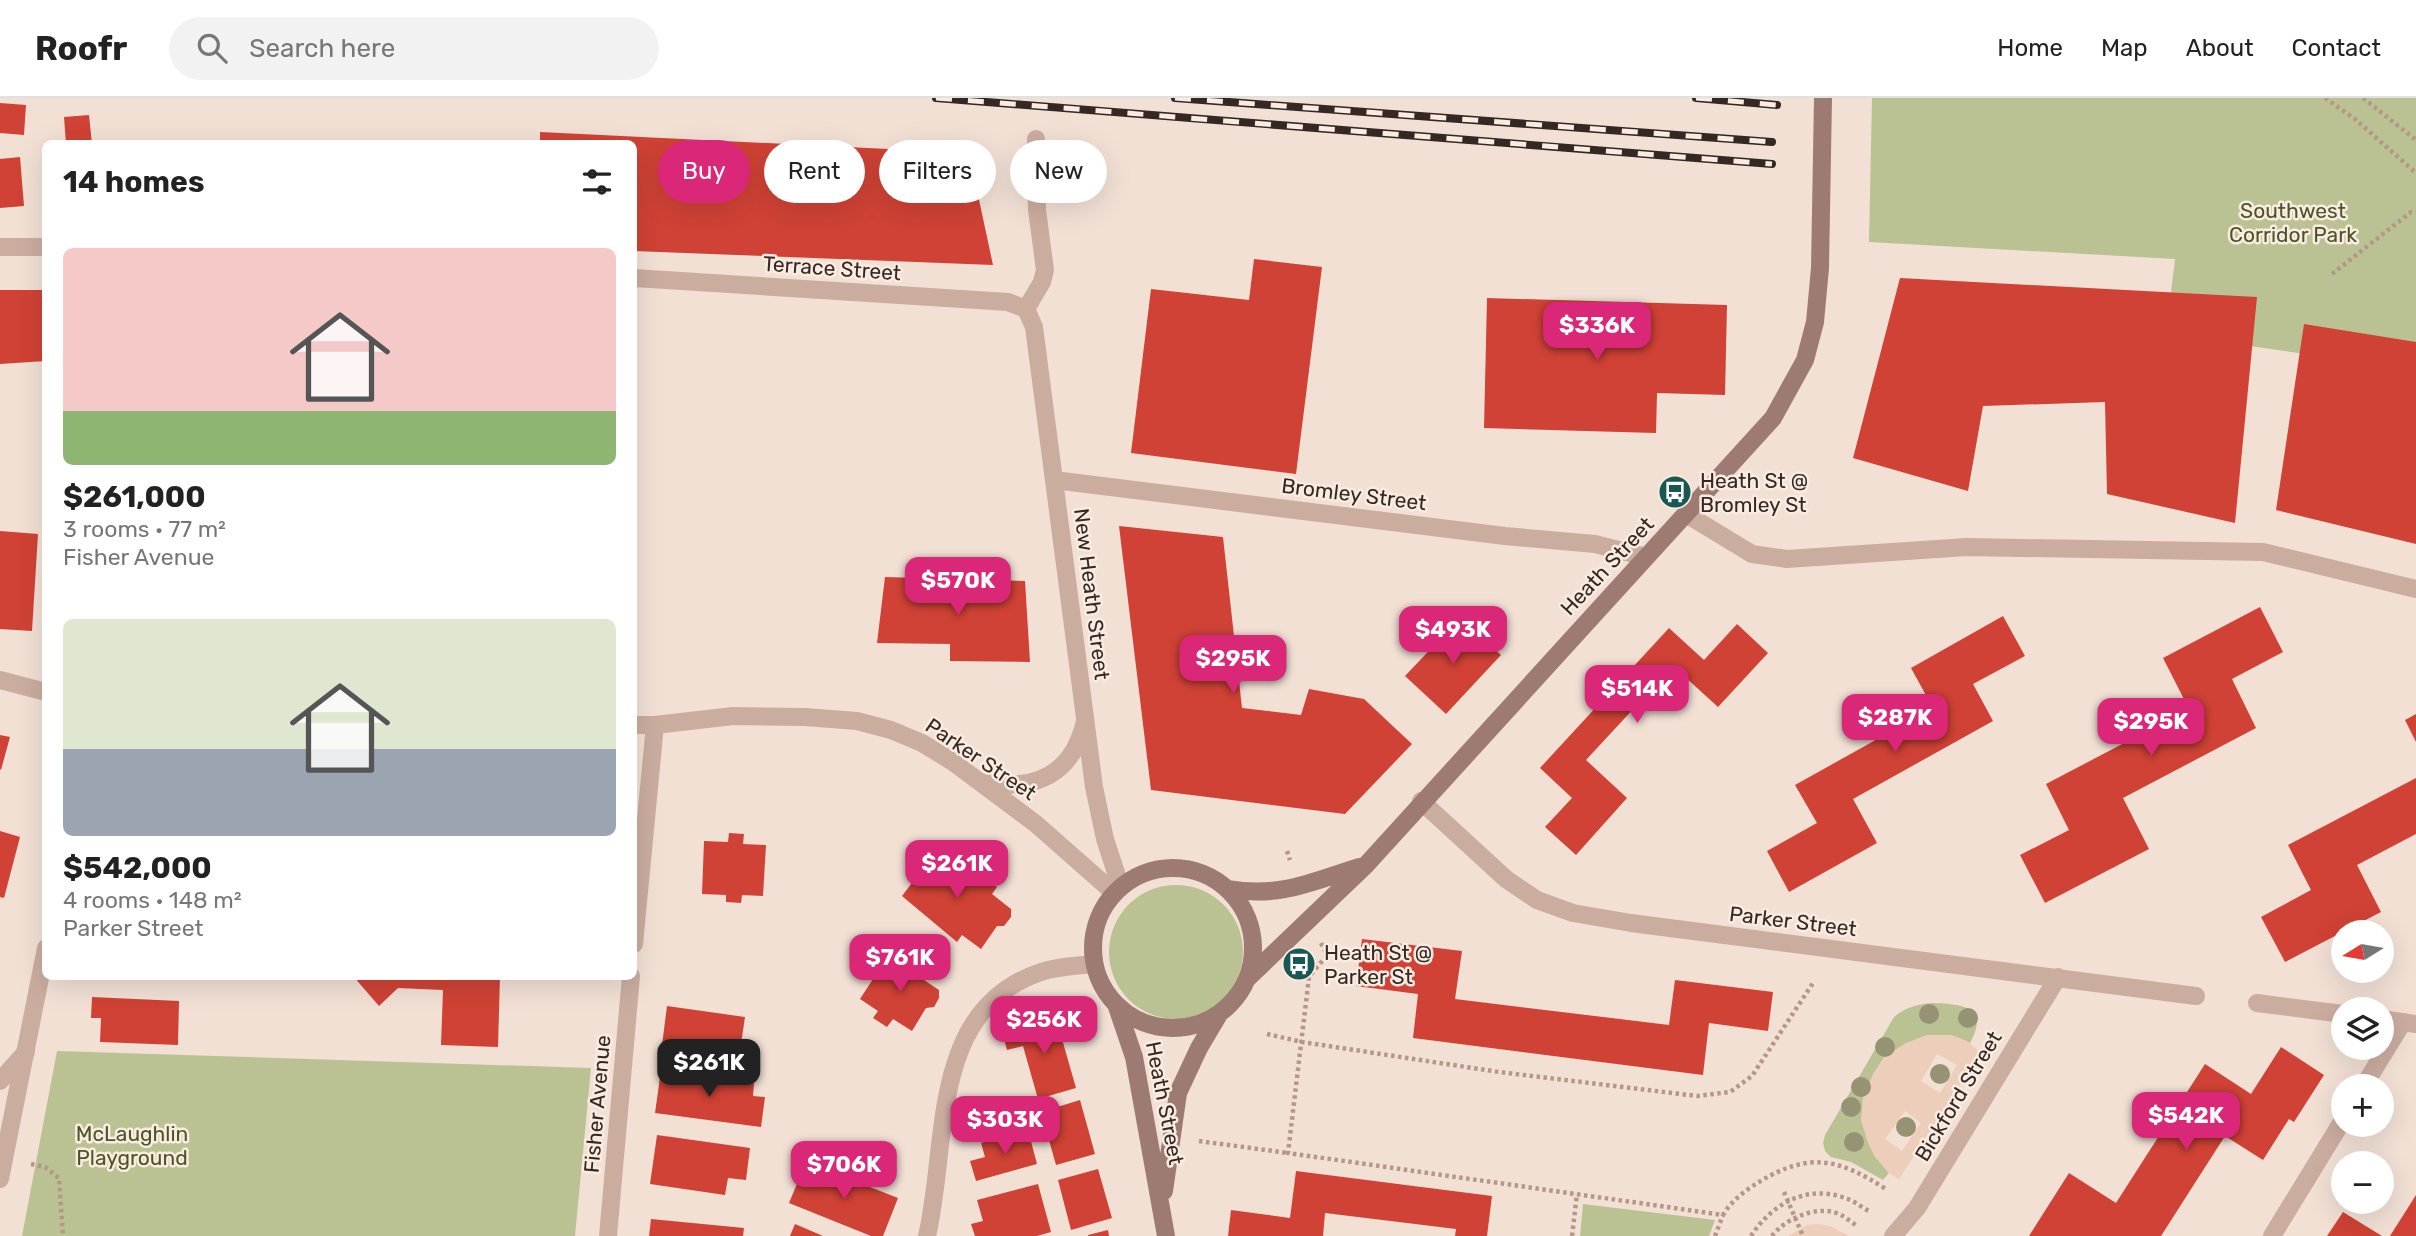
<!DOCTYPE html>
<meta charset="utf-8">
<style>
body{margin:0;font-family:Rubik,sans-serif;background:#f2f2f2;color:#222;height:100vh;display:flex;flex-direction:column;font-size:26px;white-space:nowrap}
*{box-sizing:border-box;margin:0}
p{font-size:23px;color:#767676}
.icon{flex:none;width:38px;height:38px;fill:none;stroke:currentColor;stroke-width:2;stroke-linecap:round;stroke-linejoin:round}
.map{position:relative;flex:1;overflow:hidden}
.panel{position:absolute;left:42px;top:42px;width:595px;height:840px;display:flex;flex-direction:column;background:#fff;border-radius:10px;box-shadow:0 7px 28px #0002}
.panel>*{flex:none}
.banner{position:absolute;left:658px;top:42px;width:665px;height:63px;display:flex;gap:14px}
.needle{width:46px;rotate:259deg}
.controls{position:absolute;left:2331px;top:822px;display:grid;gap:14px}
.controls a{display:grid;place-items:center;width:63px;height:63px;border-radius:50%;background:#fff;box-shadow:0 7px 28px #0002;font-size:35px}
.price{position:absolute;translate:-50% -60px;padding:0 16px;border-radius:14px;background:#db2777;color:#fff;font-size:23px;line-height:46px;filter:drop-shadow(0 2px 4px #0008)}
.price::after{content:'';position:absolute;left:50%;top:42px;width:21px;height:16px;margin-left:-10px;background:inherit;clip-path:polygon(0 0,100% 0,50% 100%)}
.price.active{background:#222;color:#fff}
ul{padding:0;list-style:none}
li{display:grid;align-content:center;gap:14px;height:371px;padding:0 21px}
li span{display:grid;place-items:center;height:217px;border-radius:10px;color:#555}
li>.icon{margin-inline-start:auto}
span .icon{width:126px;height:126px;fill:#fffc;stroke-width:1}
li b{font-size:30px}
h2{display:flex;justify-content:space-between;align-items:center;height:84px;padding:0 21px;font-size:30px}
.pill{padding:0 24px;border-radius:32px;background:#fff;box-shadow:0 7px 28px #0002;font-size:24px;line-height:63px}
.pill.active{background:#db2777;color:#fff}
header{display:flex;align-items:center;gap:42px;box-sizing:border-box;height:98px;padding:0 35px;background:#fff;border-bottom:2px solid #e0e0e0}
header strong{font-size:33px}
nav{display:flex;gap:38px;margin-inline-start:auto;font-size:24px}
.search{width:490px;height:63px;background:#f2f2f2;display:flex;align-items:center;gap:18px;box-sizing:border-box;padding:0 24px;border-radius:38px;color:#767676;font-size:26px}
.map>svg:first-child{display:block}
.green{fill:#bac294}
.plaza{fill:#ecceba;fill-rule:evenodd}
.building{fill:#d04235}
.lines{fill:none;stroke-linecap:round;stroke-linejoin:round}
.path{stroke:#b7968a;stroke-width:4.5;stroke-dasharray:3.5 3.5;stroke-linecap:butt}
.service{stroke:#cbada0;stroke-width:18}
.minor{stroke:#cbada0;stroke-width:18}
.tertiary{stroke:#cbada0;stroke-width:18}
.secondary{stroke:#9e7b72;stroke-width:18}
.rail-casing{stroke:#342724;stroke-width:8}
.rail{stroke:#faebe1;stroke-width:5;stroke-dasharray:16;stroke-linecap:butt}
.tree{fill:#969375}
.labels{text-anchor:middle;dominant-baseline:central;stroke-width:5;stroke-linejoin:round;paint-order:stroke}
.park-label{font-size:21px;fill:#4b5426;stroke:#faebe1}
.street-label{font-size:21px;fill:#342724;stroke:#faebe1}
.poi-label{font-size:21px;fill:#342724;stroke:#faebe1;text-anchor:start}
</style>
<header>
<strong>Roofr</strong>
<div class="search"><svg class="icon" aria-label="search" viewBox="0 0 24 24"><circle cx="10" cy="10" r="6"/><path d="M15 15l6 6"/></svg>Search here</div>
<nav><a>Home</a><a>Map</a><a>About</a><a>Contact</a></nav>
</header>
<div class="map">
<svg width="2416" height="1138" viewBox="0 0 2416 1138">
<rect width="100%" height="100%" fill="#f2e0d5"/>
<!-- green -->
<path class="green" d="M1872,0H2416V272L2166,236L2175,161L1869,144Z
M1109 854a67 67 0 1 1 134 0a67 67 0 1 1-134 0Z
M1933,905C1962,906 1990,909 1970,945L1951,937L1861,1021C1867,1043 1874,1058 1889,1075L1883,1082L1851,1064L1831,1059L1825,1053L1823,1045L1825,1037L1894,919C1906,909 1918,906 1933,905Z
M57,953L591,970L575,1138H22Z
M1583,1106L1715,1122L1709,1138H1580Z"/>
<!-- plaza -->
<path class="plaza" d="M1927,937H1951L1967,943L1981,955L1899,1081L1889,1075L1875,1059L1868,1045L1861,1021L1863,1000L1873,976L1884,959L1906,945ZM1937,956L1957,967L1940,995L1921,983ZM1905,1013L1921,1025L1902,1053L1885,1041Z
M1818,1126L1830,1128L1849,1138H1788L1807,1127Z"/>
<!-- building -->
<path class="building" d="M0,5L26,7L24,37L0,35Z
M89,17L92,46H66L64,19Z
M540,34L969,55L993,167L634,153V46H540Z
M20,59L24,108L0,110V61Z
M1254,161L1322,169L1296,376L1131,355L1151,191L1249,202Z
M1900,180L2257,199L2235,425L2107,396L2105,304L1983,308L1968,393L1853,360Z
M0,192H46V263L0,266Z
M1487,200L1727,207L1725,297L1657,295L1656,335L1484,330Z
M2304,226L2416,244V446L2276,412Z
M1119,428L1223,439L1242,610L1301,617L1309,591L1364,601L1412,646L1345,716L1151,692Z
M0,433L38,436L32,533L0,531Z
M885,479L1025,483L1030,564L950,563V546L877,545Z
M2260,509L2283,554L2232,581L2256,630L2123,700L2149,751L2045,805L2020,757L2069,732L2046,686L2189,611L2163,560Z
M2003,518L2025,558L1973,586L1993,623L1853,701L1877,745L1789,794L1767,753L1817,725L1795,687L1933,610L1911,570Z
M1461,519L1501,557L1446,616L1405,578Z
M1737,526L1768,555L1718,609L1673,568L1586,662L1627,700L1576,757L1545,729L1572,700L1540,670L1669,530L1704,562Z
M2416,616V644L2405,622Z
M0,637L10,639L1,672L0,671Z
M2416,680V736L2357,767L2381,814L2285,864L2261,819L2311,792L2288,747Z
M0,733L20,739L4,800L0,799Z
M729,735L744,736L743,746L766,747L763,798L742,797L741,805L726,804V797L702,796L704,743L728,744Z
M940,748L983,782L985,780L997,789L992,796L1011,811V819L1004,828H997L981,851L962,837L957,844L902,798Z
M1362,841L1462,853L1455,901L1669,927L1675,882L1773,894L1768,933L1709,925L1703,977L1413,940L1418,896L1356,888Z
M888,858L906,869L910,862L923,871L918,878L939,892V900L934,909L926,910L912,933L893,921L887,929L873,920L878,913L860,901Z
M353,878H500L498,949L441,947L443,892L398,890L379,908Z
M92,899L179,903L178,947L100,944L101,920H91Z
M667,908L745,919L741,946L753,948L750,968L661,955Z
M1056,920L1076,990L1038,1001L1023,948L1007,952L1002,934Z
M2281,949L2324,977L2294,1024L2289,1021L2263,1062L2225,1038L2161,1138H2029L2069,1075L2116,1105L2205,966L2251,996Z
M661,972L754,985L753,998L765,999L761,1029L655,1015Z
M1080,1002L1095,1056L1056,1067L1041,1014Z
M1028,1032L1037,1066L976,1083L970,1063L985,1059L981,1045Z
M657,1037L750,1050L746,1082L728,1080L725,1097L650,1086Z
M806,1064L898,1100L883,1138H871L789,1105Z
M1098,1071L1112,1120L1071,1132L1058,1082Z
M1296,1073L1492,1098L1487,1138H1455L1456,1131L1325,1115L1323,1138H1228L1231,1112L1290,1120Z
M1038,1086L1051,1134L1037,1138H975L971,1126L983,1123L977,1102Z
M2416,1097V1138H2390Z
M2343,1114L2382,1138H2327Z
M651,1121L744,1130L743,1138H649Z
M795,1126L823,1138H790Z
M1108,1132L1109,1138H1088V1137Z"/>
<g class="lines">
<!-- path -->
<path class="path" d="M2325,0L2355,21L2416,75
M2363,0L2416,42
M2332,176L2411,114H2416
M1287,753L1290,762
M1321,845L1327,857L1309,879L1288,1055L1723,1117C1731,1103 1746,1092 1759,1084C1810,1053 1839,1061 1886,1091
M1267,936L1302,944L1499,974L1697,998L1730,994L1752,978L1813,885
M1199,1043L1288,1055
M31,1066L45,1069L59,1080L63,1138
M1784,1094L1803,1138
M1572,1138L1577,1096
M1715,1138L1723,1117
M1751,1138C1772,1106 1806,1086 1845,1100C1853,1102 1861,1109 1869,1113
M1772,1138C1784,1122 1812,1109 1833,1114C1842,1116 1850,1123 1857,1128"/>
<!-- service -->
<path class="service" d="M1026,211L1042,184L1045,172L1037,112L1036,41
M1686,416L1752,456L1787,461L1967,449L2263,454L2416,491
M2363,989L2403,924
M2272,1138L2343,1022"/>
<!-- minor -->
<path class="minor" d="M0,149H46
M634,180L1008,204L1026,211L1034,229L1094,689L1105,741L1120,787
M1054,382L1505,438L1595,446L1646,459
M1421,703L1506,781L1537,802L1573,815L1631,825L2196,898
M634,846L655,627
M2257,905L2343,916
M2382,921L2416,926
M0,983L26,954
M608,1138L631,878
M927,1138C949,1045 928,912 1041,874C1058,868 1076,868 1094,866
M1893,1138L1917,1110L2058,879"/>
<!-- tertiary -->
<path class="tertiary" d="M0,582L46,594
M634,627H655L733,618L805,619L857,623L891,632L922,645L953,664L1036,726L1112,793
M983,684C1035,694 1073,676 1085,623
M0,1081L46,850"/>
<!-- secondary -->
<path class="secondary" d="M1093 850a80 80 0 1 1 160 0a80 80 0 1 1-160 0Z
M1228,791C1280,800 1311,784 1359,769
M1249,879L1366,767L1773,320L1805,262L1815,224L1820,170L1823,0
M1117,909L1134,959L1166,1138
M1164,1093L1178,995L1199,950L1218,918"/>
<defs>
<path id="rail" d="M936,0L1772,66
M1175,0L1772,44
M1696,0L1777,7"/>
</defs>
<!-- rail casing -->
<use href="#rail" class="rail-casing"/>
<!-- rail -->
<use href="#rail" class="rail"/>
</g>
<!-- trees -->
<g class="tree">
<circle cx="1929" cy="916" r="10"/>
<circle cx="1968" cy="920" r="10"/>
<circle cx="1885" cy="949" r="10"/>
<circle cx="1940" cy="976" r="10"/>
<circle cx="1861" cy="989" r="10"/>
<circle cx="1851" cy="1009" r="10"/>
<circle cx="1906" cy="1029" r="10"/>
<circle cx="1854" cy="1044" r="10"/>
</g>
<!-- icons -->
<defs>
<symbol id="bus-disc" viewBox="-11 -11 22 22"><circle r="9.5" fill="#175852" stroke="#faebe1"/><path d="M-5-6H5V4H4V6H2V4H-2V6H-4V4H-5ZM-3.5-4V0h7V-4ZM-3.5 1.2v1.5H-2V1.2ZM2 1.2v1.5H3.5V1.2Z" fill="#fff"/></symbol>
</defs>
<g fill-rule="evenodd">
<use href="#bus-disc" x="1656" y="375" width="38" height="38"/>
<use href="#bus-disc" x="1280" y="847" width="38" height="38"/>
</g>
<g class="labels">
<!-- park labels -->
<g class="park-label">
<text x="2293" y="112">Southwest<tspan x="2293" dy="24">Corridor Park</tspan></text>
<text x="132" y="1035">McLaughlin<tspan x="132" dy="24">Playground</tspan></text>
</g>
<!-- street labels -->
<g class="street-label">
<text transform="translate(832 170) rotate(4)">Terrace Street</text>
<text transform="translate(1354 396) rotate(7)">Bromley Street</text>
<text transform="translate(1607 468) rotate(-47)">Heath Street</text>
<text transform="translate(1092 496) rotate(83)">New Heath Street</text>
<text transform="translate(981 661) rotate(34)">Parker Street</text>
<text transform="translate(1793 823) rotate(7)">Parker Street</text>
<text transform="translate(1958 998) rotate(-59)">Bickford Street</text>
<text transform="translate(1165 1005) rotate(79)">Heath Street</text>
<text transform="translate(597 1006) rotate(-85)">Fisher Avenue</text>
</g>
<!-- poi labels -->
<g class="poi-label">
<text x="1700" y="382">Heath St @<tspan x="1700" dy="24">Bromley St</tspan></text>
<text x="1324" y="854">Heath St @<tspan x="1324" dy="24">Parker St</tspan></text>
</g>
</g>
</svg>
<div class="controls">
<a><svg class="needle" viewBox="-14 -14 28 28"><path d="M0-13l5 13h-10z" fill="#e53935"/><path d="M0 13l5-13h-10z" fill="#767676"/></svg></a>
<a><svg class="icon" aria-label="layers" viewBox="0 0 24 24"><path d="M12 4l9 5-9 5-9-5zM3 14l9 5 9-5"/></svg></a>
<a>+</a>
<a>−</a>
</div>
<b class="price" style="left:1597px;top:264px">$336K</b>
<b class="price" style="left:958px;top:519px">$570K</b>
<b class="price" style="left:1453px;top:568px">$493K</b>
<b class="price" style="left:1233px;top:597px">$295K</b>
<b class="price" style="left:1637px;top:627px">$514K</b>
<b class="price" style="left:1895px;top:656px">$287K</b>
<b class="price" style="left:2151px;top:660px">$295K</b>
<b class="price" style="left:957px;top:802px">$261K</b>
<b class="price" style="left:900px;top:896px">$761K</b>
<b class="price" style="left:1044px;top:958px">$256K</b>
<b class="price active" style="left:709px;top:1001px">$261K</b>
<b class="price" style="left:2186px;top:1054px">$542K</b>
<b class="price" style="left:1005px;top:1058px">$303K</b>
<b class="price" style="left:844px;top:1103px">$706K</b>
<div class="banner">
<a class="pill active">Buy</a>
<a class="pill">Rent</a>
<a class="pill">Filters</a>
<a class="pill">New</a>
</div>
<section class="panel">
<h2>14 homes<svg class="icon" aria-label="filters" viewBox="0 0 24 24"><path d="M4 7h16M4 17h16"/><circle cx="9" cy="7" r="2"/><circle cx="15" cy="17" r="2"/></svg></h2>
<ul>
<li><span style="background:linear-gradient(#f6c9c9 75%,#8fb573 0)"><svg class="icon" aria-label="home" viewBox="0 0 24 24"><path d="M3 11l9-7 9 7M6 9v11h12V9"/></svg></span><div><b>$261,000</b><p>3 rooms · 77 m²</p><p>Fisher Avenue</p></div></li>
<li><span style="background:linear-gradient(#dfe7d0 60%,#9aa5b1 0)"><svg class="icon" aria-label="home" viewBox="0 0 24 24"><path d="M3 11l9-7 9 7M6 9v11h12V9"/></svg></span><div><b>$542,000</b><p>4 rooms · 148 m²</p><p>Parker Street</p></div></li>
</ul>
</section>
</div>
